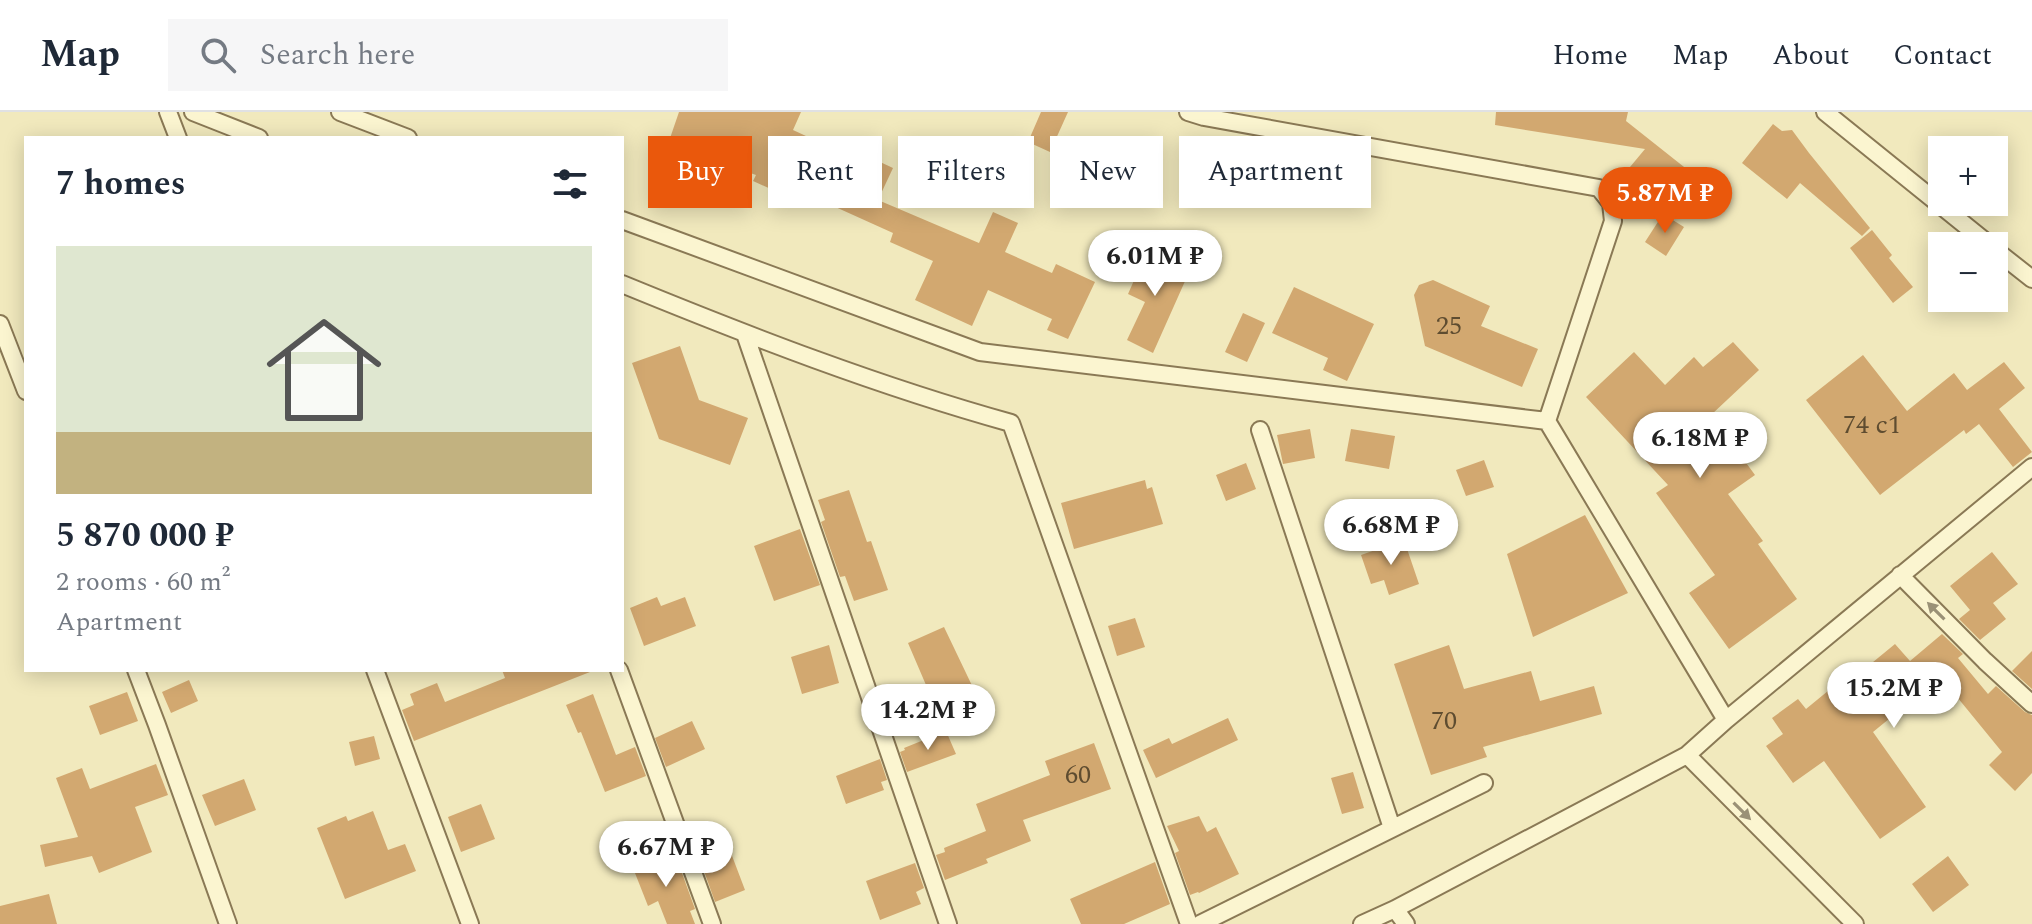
<!DOCTYPE html>
<meta charset="utf-8">
<style>
body{margin:0;font-family:Spectral,serif;background:#f6f6f7;color:#1f2937;height:100vh;display:flex;flex-direction:column;font-size:30px;white-space:nowrap}
*{box-sizing:border-box;margin:0}
p{font-size:26px;color:#747a83}
.icon{flex:none;width:44px;height:44px;fill:none;stroke:currentColor;stroke-width:2;stroke-linecap:round;stroke-linejoin:round}
.map{position:relative;flex:1;overflow:hidden}
.panel{position:absolute;left:24px;top:24px;width:600px;height:536px;display:flex;flex-direction:column;background:#fff;border-radius:0px;box-shadow:0 4px 20px #0003}
.panel>*{flex:none}
.banner{position:absolute;left:648px;top:24px;width:760px;height:72px;display:flex;gap:16px}
.controls{position:absolute;left:1928px;top:24px;display:grid;gap:16px}
.controls a{display:grid;place-items:center;width:80px;height:80px;border-radius:0px;background:#fff;box-shadow:0 4px 20px #0003;font-size:40px}
.price{position:absolute;translate:-50% -68px;padding:0 18px;border-radius:28px;background:#fff;color:#222;font-size:26px;line-height:52px;filter:drop-shadow(0 2px 4px #0008)}
.price::after{content:'';position:absolute;left:50%;top:48px;width:24px;height:18px;margin-left:-12px;background:inherit;clip-path:polygon(0 0,100% 0,50% 100%)}
.price.current{background:#ea580c;color:#fff}
ul{padding:0;list-style:none}
li{display:grid;align-content:center;gap:16px;height:424px;padding:0 32px}
li+li{border-top:2px solid #e0e1e3}
li span{display:grid;place-items:center;height:248px;border-radius:0px;color:#555}
li>.icon{margin-inline-start:auto}
span .icon{width:144px;height:144px;fill:#fffc;stroke-width:1}
li b{font-size:34px}
h2{display:flex;justify-content:space-between;align-items:center;height:96px;padding:0 32px;font-size:34px}
.tag{padding:0 28px;border-radius:0px;background:#fff;box-shadow:0 4px 20px #0003;font-size:28px;line-height:72px}
.tag.current{background:#ea580c;color:#fff}
header{display:flex;align-items:center;gap:48px;box-sizing:border-box;height:112px;padding:0 40px;background:#fff;border-bottom:2px solid #e0e1e3}
header strong{font-size:38px}
nav{display:flex;gap:44px;margin-inline-start:auto;font-size:28px}
.search{width:560px;height:72px;background:#f6f6f7;display:flex;align-items:center;gap:20px;box-sizing:border-box;padding:0 28px;border-radius:0px;color:#747a83;font-size:30px}
.map>svg:first-child{display:block}
.building{fill:#d2a870}
.lines{fill:none;stroke-linecap:round;stroke-linejoin:round}
.service-casing{stroke:#8a7955;stroke-width:20}
.service{stroke:#fbf5d0;stroke-width:16}
.oneway{fill:#9a9176}
.labels{text-anchor:middle;dominant-baseline:central;stroke-width:8;stroke-linejoin:round;paint-order:stroke}
.number-label{font-size:26px;fill:#5e4c30}
</style>
<header>
<strong>Map</strong>
<div class="search"><svg class="icon" aria-label="search" viewBox="0 0 24 24"><circle cx="10" cy="10" r="6"/><path d="M15 15l6 6"/></svg>Search here</div>
<nav><a>Home</a><a>Map</a><a>About</a><a>Contact</a></nav>
</header>
<div class="map">
<svg width="2032" height="812" viewBox="0 0 2032 812">
<rect width="100%" height="100%" fill="#f1e9bd"/>
<!-- building -->
<path class="building" d="M679,0H801L793,18L845,42L848,35L893,56L878,88L979,131L993,100L1018,111L1005,140L1052,161L1056,152L1095,170L1068,227L1047,218L1052,207L988,178L972,214L915,188L933,149L890,130L893,121L800,79L795,88L753,69L756,63L668,32Z
M1041,0H1068L1050,40L1028,30Z
M1496,0H1628L1626,9L1703,70L1682,97L1630,55L1645,37L1495,13Z
M1773,12L1782,19L1792,18L1809,41L1870,116L1862,124L1800,71L1787,87L1742,51Z
M1663,102L1684,115L1666,144L1645,130Z
M1872,118L1892,143L1889,146L1913,175L1893,191L1850,136Z
M1147,139L1190,158L1153,241L1127,228L1145,190L1128,182Z
M1433,168L1490,194L1481,214L1538,237L1522,275L1425,234L1414,183L1419,173Z
M1294,175L1374,212L1347,269L1323,258L1328,246L1272,221Z
M1243,201L1265,211L1247,250L1225,240Z
M1733,230L1759,258L1711,303L1755,363L1728,382L1763,429L1758,432L1797,487L1729,537L1689,481L1715,463L1656,381L1668,373L1586,285L1634,240L1665,273L1694,245L1703,255Z
M680,234L699,288L748,306L730,353L659,327L632,251Z
M1863,243L1907,299L1954,261L1967,278L2004,250L2025,276L1999,297L2032,340L2013,355L1979,312L1966,322L1964,318L1880,383L1806,288Z
M1310,317L1315,346L1283,352L1277,323Z
M1351,317L1395,324L1389,357L1345,349Z
M1484,348L1494,375L1466,384L1456,358Z
M1246,351L1256,377L1226,389L1216,363Z
M1145,368L1147,377L1152,375L1163,412L1074,437L1061,391Z
M849,378L867,430L871,429L888,478L854,489L845,464L840,465L821,410L825,408L818,388Z
M1585,403L1628,481L1533,525L1507,442Z
M800,417L820,473L774,489L754,434Z
M1404,428L1419,472L1389,483L1384,468L1371,472L1361,443Z
M1992,440L2018,472L1993,491L2006,507L1980,528L1959,507L1970,498L1950,474Z
M657,485L661,494L685,485L696,514L644,534L630,496Z
M1135,506L1145,535L1117,544L1108,514Z
M944,515L977,584L938,601L908,531Z
M1942,522L1963,542L1958,546L1988,582L1996,574L2025,600L2032,603V661L2015,679L1989,653L2002,640L1944,569L1936,575L1933,571L1873,620L1926,695L1880,727L1824,649L1793,671L1766,634L1783,622L1772,606L1798,587L1806,597L1862,551L1867,555L1895,532L1910,549Z
M829,533L839,571L802,582L791,545Z
M1449,533L1464,577L1531,559L1540,589L1594,574L1602,602L1483,635L1487,645L1431,663L1394,552Z
M2032,539V577L2012,559Z
M502,558H590V560L414,629L402,598L414,593L410,582L437,571L445,590L505,566Z
M189,568L198,589L171,601L162,580Z
M127,580L138,609L100,623L89,594Z
M593,582L616,643L635,635L646,664L605,680L581,620L578,621L566,593Z
M1228,606L1238,628L1156,666L1143,638L1169,626L1172,632Z
M692,609L705,637L666,655L655,626Z
M946,619L956,642L907,660L900,640L905,638L904,636Z
M374,624L380,647L355,654L349,630Z
M1094,631L1111,677L1023,708L1031,729L986,747L988,751L945,768L936,743L945,740L944,736L986,719L976,692L1050,663L1045,649Z
M880,647L887,668L881,670L884,678L846,692L836,664Z
M156,652L168,683L135,695L152,740L99,761L92,744L45,755L40,733L78,725L56,666L82,656L90,677Z
M1353,660L1364,696L1342,702L1331,666Z
M244,667L256,698L215,714L202,683Z
M481,692L495,727L461,740L448,705Z
M373,699L388,738L405,732L416,759L345,787L317,716L346,704L348,709Z
M1199,704L1207,720L1216,715L1239,762L1199,781L1198,780L1190,783L1175,741L1179,739L1167,714Z
M723,720L745,778L715,790L694,731Z
M674,739L695,797L690,799L695,812H667L658,789L648,794L633,756Z
M1948,744L1969,773L1933,800L1912,772Z
M1155,750L1170,792L1124,812H1081L1070,787Z
M915,751L924,776L916,780L921,792L880,808L866,769Z
M49,782L57,812H0V794Z"/>
<g class="lines">
<defs>
<path id="service" d="M168,0L178,26
M193,0L259,26
M340,0L408,26
M1188,0L1204,5L1599,76L1611,91L1613,109L1547,309L1726,608
M1825,0L1991,134
M622,108L980,240L1547,309
M1994,137L2032,167
M622,172C749,224 878,274 1011,311L1189,812
M0,212L26,279
M745,222L948,812
M1260,318L1392,716
M1900,463L1985,549L2032,592
M136,558L157,613L228,812
M375,558L470,812
M619,558L712,812
M1687,643L1855,812
M1395,797L1406,812
M1200,812L1484,671
M1362,812L1395,797L1687,643L1726,608L2032,355"/>
</defs>
<!-- service casing -->
<use href="#service" class="service-casing"/>
<!-- service -->
<use href="#service" class="service"/>
</g>
<!-- one-way arrows -->
<defs><path id="oneway-solid" d="M-6-.8H1V-3.2L6.5 0L1 3.2V.8H-6Z" transform="scale(2)"/></defs>
<g class="oneway">
<use href="#oneway-solid" transform="translate(1936 499) rotate(-135)"/>
<use href="#oneway-solid" transform="translate(1742 699) rotate(45)"/>
</g>
<g class="labels">
<!-- number labels -->
<g class="number-label">
<text x="1449" y="214">25</text>
<text x="1872" y="313">74 с1</text>
<text x="1444" y="609">70</text>
<text x="1078" y="663">60</text>
</g>
</g>
</svg>
<div class="controls">
<a>+</a>
<a>−</a>
</div>
<b class="price current" style="left:1665px;top:123px">5.87M ₽</b>
<b class="price" style="left:1155px;top:186px">6.01M ₽</b>
<b class="price" style="left:1700px;top:368px">6.18M ₽</b>
<b class="price" style="left:1391px;top:455px">6.68M ₽</b>
<b class="price" style="left:1894px;top:618px">15.2M ₽</b>
<b class="price" style="left:928px;top:640px">14.2M ₽</b>
<b class="price" style="left:666px;top:777px">6.67M ₽</b>
<div class="banner">
<a class="tag current">Buy</a>
<a class="tag">Rent</a>
<a class="tag">Filters</a>
<a class="tag">New</a>
<a class="tag">Apartment</a>
</div>
<section class="panel">
<h2>7 homes<svg class="icon" aria-label="filters" viewBox="0 0 24 24"><path d="M4 7h16M4 17h16"/><circle cx="9" cy="7" r="2"/><circle cx="15" cy="17" r="2"/></svg></h2>
<ul>
<li><span style="background:linear-gradient(#dfe7d0 75%,#c2b280 0)"><svg class="icon" aria-label="home" viewBox="0 0 24 24"><path d="M3 11l9-7 9 7M6 9v11h12V9"/></svg></span><div><b>5 870 000 ₽</b><p>2 rooms · 60 m²</p><p>Apartment</p></div></li>
</ul>
</section>
</div>
